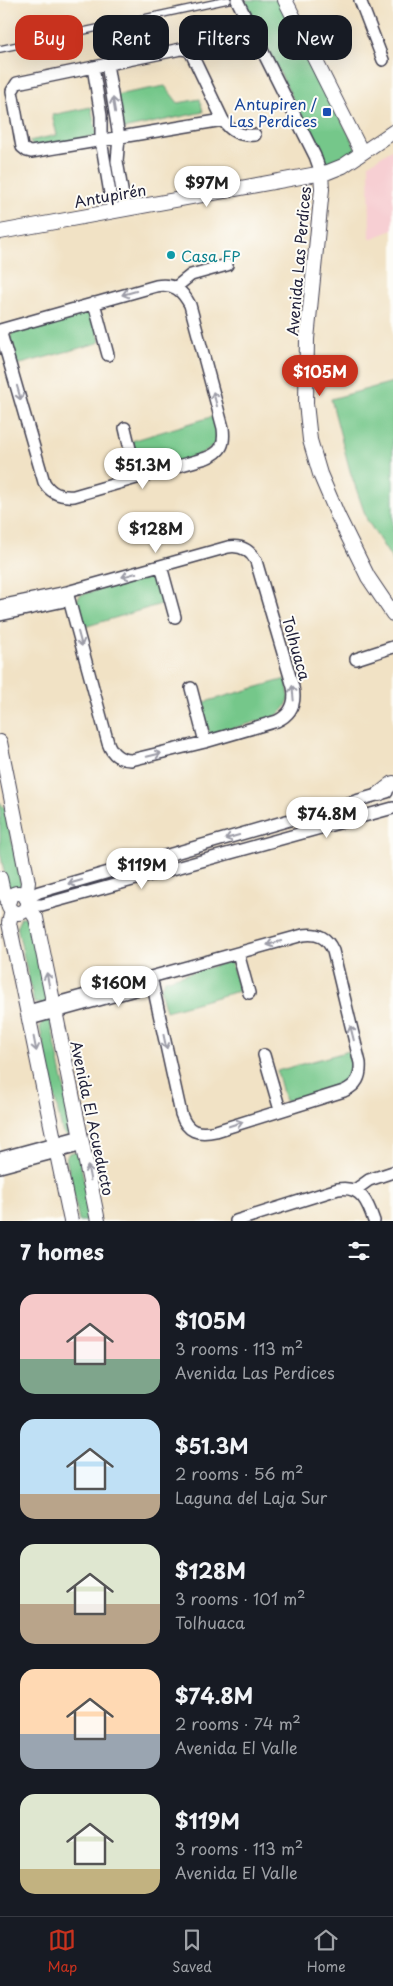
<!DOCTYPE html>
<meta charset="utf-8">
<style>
body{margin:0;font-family:"Playpen Sans",sans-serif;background:#242831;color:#f1f3f6;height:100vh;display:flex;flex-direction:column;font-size:19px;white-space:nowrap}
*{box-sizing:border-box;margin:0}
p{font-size:16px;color:#9ea1a6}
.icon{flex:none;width:28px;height:28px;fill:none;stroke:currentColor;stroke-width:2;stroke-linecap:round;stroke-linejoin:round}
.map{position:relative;height:1221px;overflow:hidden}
.side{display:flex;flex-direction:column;background:#171b24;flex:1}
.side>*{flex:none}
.top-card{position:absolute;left:15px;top:15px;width:364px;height:45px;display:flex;gap:10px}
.price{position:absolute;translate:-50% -42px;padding:0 11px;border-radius:18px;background:#fff;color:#222;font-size:16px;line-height:32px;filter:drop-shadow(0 1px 2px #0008)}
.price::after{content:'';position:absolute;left:50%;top:30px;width:15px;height:11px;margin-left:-8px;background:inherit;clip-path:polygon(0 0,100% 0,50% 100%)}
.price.on{background:#c8321e;color:#fff}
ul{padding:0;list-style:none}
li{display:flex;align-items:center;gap:15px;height:125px;padding:0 20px}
li span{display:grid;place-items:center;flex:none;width:140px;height:100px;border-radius:15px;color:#555}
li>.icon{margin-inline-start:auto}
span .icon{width:60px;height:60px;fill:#fffc;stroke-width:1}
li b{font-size:21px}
h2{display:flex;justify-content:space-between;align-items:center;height:60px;padding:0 20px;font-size:21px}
.pill{padding:0 18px;border-radius:15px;background:#171b24;box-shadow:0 5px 20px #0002;font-size:18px;line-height:45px}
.pill.on{background:#c8321e;color:#fff}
.dock{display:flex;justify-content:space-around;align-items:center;height:70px;border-top:1px solid #363941;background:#171b24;font-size:14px;color:#9ea1a6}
.dock a{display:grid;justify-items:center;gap:2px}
.dock .on{color:#c8321e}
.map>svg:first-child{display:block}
.built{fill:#f7cfd3}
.green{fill:#74c78a;stroke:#4b7462}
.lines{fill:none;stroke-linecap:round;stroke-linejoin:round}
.service-casing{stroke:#413f50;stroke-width:8}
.minor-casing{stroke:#413f50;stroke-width:14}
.tertiary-casing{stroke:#413f50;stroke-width:16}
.service{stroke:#fff;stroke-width:5.5}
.minor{stroke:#fff;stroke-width:11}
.tertiary{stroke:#fff;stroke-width:14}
.oneway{stroke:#9c9ca7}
.transit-dot{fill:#1a4fb4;stroke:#fdfcf7;stroke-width:2}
.culture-dot{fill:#0f9aa8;stroke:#fdfcf7;stroke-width:2}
.labels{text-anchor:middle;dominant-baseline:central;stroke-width:4;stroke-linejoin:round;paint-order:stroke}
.transit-label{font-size:15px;fill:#164399;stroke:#fdfcf7;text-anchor:end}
.street-label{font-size:15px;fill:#22223b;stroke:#fdfcf7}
.culture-label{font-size:15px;fill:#0d838f;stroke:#fdfcf7;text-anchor:start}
</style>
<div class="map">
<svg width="393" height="1221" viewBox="0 0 393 1221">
<rect width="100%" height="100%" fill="#fdfcf7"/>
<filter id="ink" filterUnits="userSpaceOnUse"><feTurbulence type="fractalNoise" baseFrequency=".02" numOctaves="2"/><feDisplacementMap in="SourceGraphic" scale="10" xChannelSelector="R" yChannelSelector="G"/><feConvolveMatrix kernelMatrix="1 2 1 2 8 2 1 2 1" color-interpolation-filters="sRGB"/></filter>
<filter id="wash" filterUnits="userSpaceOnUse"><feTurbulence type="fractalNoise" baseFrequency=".0096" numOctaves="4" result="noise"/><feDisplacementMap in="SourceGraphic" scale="20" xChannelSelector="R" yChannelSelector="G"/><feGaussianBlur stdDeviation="1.12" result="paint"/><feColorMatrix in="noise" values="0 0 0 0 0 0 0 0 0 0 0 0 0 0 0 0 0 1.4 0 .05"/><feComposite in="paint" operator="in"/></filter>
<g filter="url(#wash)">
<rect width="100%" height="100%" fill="#f1e2c5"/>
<!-- built -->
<path class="built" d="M393,148V230L370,239L369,164Z"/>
<!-- green -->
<path class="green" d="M246,0H279L357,150L342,158L325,164L247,6Z
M165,86L178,103L200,99L203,112L123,129L116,95Z
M91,107L97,135L36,149L29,141L57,135L52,115Z
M92,310L100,341L98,343L17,365L10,338L13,331Z
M393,382V561L367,520L350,471L331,399Z
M214,416C216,424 219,432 217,439C213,457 157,467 140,471L132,441Z
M155,573L159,575L168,602L81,628L75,604L80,595Z
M286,679C290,696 291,706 276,716L210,735L201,703Z
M0,803L5,808L21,885L18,891L11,893L8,890L0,852Z
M21,917H27L30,921L47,998L44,1004L34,1003L17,926Z
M231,961L239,991L166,1011L160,989L165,980Z
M50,1019L74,1133L66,1136L62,1131L40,1028L42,1022Z
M349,1051L356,1073L351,1082L285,1101L277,1071Z
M76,1151L79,1156L92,1221H79L66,1157L69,1153Z"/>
</g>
<g filter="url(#ink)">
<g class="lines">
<defs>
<path id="service" d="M0,49L228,0"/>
<path id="minor" d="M237,0L315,156L321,173
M360,0L383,60
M181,49L188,50L192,55L223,120L31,152L27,151L22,147L12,91L17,83Z
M107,64L119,137L117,161L125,208
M93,67L101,116V140L113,211
M223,120C231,132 240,136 255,135
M176,287L191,275L227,265
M94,303L108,355
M0,330L156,286C174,283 182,290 190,305L223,428C225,444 222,452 206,458L74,496C61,497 51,494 44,482L0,330
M125,428L137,478
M161,566L175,617
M0,606L67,592L228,547C241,545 250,550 256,561L293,687C296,702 292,714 277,721L205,742L131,760C119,760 112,754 108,743L67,592
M0,615L69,600
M356,659L393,647
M191,688L205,742
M27,898L39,892L387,792
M28,905H42L393,808
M238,953L249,993
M28,1011L53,1004L303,935C318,933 327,937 333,951L360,1063C361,1077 357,1085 344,1091L216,1131C198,1135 187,1132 181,1114L151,977
M30,1019L153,985
M264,1055L280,1110
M0,1158L81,1136
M0,1167L83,1145
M355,1190L369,1180L393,1172
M236,1221L338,1189C361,1185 368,1203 374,1221"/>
<path id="tertiary" d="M285,0L362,153
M321,173L322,189L307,339L306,403L310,440L320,474L338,516L368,577L393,614
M0,232L328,172L343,166L393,132
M0,742L28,882L26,898
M379,794L393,783
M0,878L3,892L9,901
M8 903a10 10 0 1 1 20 0a10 10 0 1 1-20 0Z
M28,906L36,918L98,1221
M12,911L9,923L71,1221"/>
</defs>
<!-- service casing -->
<use href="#service" class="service-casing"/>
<!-- minor casing -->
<use href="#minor" class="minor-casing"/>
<!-- tertiary casing -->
<use href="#tertiary" class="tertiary-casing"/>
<!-- service -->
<use href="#service" class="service"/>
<!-- minor -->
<use href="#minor" class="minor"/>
<!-- tertiary -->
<use href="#tertiary" class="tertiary"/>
</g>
<!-- one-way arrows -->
<defs><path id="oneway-shaft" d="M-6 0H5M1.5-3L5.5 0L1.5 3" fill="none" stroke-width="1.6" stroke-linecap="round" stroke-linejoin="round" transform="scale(1.25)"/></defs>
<g class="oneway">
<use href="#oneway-shaft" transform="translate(114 105) rotate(-99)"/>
<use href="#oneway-shaft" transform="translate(129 293) rotate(164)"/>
<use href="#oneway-shaft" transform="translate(19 393) rotate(74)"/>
<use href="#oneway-shaft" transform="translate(215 399) rotate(-105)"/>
<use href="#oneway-shaft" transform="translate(129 575) rotate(165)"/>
<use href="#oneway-shaft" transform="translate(80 639) rotate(75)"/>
<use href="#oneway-shaft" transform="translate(293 693) rotate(-95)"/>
<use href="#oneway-shaft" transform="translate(154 755) rotate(-14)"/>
<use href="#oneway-shaft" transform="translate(232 837) rotate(164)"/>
<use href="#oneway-shaft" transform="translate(75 882) rotate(164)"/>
<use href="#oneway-shaft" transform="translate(274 943) rotate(164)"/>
<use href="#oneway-shaft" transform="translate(48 980) rotate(-101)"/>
<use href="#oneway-shaft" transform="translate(352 1033) rotate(-104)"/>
<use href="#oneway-shaft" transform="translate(165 1042) rotate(78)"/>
<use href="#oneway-shaft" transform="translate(35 1044) rotate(79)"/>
<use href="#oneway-shaft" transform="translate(236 1124) rotate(-18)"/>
<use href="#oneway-shaft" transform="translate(89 1173) rotate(-101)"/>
</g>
</g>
<!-- markers -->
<rect class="transit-dot" x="322" y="107" width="10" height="10" rx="2.5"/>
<circle class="culture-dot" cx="171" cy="255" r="5"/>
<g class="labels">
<!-- transit labels -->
<g class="transit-label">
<text x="317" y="103">Antupiren /<tspan x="317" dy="17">Las Perdices</tspan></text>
</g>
<!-- street labels -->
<g class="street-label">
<text transform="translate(110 195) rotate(-10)">Antupirén</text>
<text transform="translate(298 261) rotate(-85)">Avenida Las Perdices</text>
<text transform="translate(297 648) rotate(74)">Tolhuaca</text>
<text transform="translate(93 1118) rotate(78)">Avenida El Acueducto</text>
</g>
<!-- culture labels -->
<g class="culture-label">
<text x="181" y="255">Casa FP</text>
</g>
</g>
</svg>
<b class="price" style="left:207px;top:208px">$97M</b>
<b class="price on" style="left:320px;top:397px">$105M</b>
<b class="price" style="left:143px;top:490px">$51.3M</b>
<b class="price" style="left:156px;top:554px">$128M</b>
<b class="price" style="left:327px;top:839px">$74.8M</b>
<b class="price" style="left:142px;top:890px">$119M</b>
<b class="price" style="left:119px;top:1008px">$160M</b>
<div class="top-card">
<a class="pill on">Buy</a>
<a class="pill">Rent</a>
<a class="pill">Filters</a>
<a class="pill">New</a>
</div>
</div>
<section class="side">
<h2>7 homes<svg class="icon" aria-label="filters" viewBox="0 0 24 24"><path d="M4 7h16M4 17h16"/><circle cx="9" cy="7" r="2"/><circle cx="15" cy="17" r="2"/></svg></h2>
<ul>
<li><span style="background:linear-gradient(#f6c9c9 65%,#7fa58c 0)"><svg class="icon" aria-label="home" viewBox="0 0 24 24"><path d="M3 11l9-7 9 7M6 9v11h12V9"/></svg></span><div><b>$105M</b><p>3 rooms · 113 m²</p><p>Avenida Las Perdices</p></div></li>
<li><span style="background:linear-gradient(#bfe0f5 75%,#b9a48a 0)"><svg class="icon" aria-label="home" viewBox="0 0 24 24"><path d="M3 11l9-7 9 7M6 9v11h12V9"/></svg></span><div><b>$51.3M</b><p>2 rooms · 56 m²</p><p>Laguna del Laja Sur</p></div></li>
<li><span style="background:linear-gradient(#dfe7d0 60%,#b9a48a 0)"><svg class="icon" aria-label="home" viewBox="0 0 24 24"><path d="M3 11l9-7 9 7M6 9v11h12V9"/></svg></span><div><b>$128M</b><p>3 rooms · 101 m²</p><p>Tolhuaca</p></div></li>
<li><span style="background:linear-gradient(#ffd9b3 65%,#9aa5b1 0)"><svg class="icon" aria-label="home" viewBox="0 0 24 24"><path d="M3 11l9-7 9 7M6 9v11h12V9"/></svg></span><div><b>$74.8M</b><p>2 rooms · 74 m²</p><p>Avenida El Valle</p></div></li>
<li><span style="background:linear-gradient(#dfe7d0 75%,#c2b280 0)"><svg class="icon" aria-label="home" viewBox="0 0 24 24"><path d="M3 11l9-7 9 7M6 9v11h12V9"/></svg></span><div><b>$119M</b><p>3 rooms · 113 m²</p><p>Avenida El Valle</p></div></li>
</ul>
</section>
<nav class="dock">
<a class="on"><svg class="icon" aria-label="map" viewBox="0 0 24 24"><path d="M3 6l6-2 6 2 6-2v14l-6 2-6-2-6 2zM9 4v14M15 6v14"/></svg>Map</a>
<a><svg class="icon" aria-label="saved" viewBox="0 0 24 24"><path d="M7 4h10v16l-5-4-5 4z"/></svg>Saved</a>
<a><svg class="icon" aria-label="home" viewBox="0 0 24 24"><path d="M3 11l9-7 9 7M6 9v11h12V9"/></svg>Home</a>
</nav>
